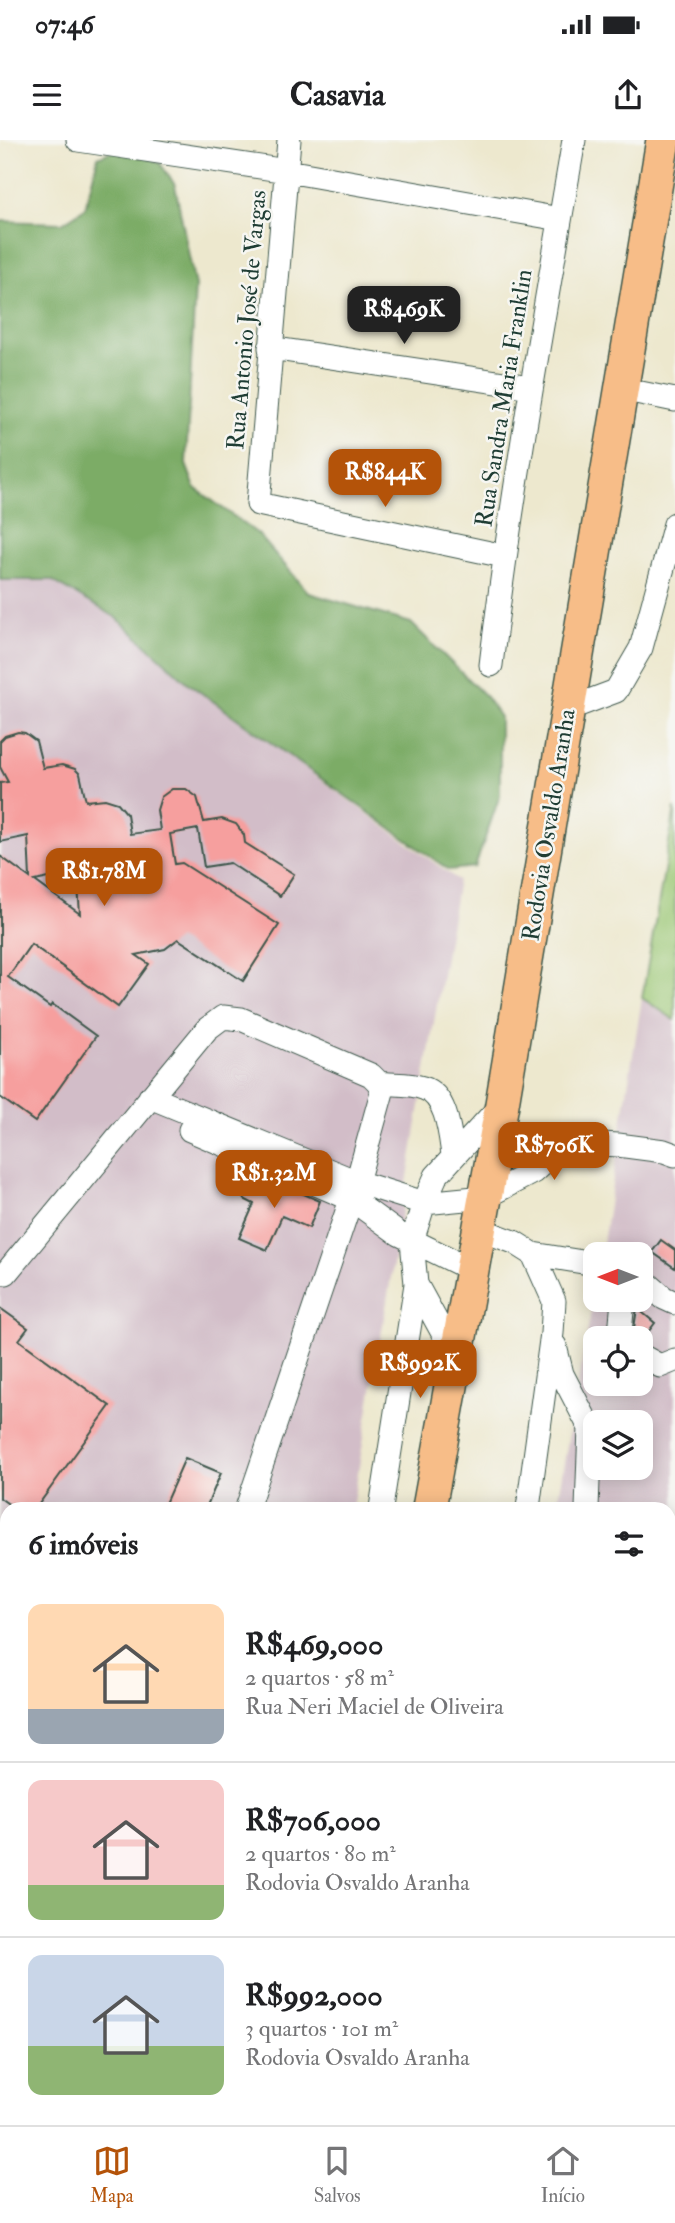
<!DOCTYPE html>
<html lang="pt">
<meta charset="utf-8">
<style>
body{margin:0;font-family:"IM FELL Double Pica",serif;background:#f6f6f6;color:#202124;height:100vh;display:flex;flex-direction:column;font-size:26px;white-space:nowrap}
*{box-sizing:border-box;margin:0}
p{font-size:23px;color:#757577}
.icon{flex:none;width:38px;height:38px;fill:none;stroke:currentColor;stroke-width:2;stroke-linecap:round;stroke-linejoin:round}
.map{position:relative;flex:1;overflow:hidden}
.side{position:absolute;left:0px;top:1362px;width:676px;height:625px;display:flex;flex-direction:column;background:#fff;border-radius:21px 21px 0 0;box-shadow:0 4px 18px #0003}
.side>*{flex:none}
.needle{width:46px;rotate:270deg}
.buttons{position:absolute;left:583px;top:1102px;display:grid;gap:14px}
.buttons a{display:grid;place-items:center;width:70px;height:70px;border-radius:14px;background:#fff;box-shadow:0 4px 18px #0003;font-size:35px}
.price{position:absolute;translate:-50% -60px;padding:0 16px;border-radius:14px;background:#b45309;color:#fff;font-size:23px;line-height:46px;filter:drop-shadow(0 2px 4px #0008)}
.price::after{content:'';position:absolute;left:50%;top:42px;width:21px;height:16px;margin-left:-10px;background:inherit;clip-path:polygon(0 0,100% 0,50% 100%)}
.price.on{background:#222;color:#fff}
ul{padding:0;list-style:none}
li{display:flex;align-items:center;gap:21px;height:175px;padding:0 28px}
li+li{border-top:2px solid #e0e0e0}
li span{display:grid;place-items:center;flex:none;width:196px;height:140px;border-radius:14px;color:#555}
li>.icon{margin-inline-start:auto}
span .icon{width:84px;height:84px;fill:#fffc;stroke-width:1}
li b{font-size:30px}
h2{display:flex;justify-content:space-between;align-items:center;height:84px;padding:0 28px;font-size:30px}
.status{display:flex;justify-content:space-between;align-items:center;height:49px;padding:0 35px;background:#fff;direction:ltr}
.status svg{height:19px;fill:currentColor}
header{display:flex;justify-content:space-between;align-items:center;height:91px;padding:0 28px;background:#fff;font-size:32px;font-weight:700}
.dock{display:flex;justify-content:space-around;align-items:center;height:98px;border-top:2px solid #e0e0e0;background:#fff;font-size:19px;color:#757577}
.dock a{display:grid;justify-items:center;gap:4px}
.dock .on{color:#b45309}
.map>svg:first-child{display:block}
.industrial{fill:#d2bdc8;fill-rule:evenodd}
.green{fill:#9bc775;stroke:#5d8254;stroke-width:2}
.forest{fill:#7cac66;stroke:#4e744d;stroke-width:2}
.building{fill:#f69f9e;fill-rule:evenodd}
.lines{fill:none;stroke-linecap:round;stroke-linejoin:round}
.minor-casing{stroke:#3e574b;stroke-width:25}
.highway-casing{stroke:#3e574b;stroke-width:36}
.minor{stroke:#fff;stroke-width:23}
.highway{stroke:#f7bd88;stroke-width:33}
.labels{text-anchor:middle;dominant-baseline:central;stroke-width:5;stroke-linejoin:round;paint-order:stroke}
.street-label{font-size:24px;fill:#1f3d34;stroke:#f6f6f2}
</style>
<div class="status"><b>07:46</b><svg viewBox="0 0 49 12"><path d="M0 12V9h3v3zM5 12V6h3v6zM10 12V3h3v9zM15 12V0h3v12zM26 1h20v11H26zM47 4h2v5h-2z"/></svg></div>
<header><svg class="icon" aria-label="menu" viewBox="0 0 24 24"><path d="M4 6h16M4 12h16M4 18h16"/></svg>Casavia<svg class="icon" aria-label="share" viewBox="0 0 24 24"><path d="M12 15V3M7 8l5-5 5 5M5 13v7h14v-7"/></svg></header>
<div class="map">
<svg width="675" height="1985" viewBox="0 0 675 1985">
<rect width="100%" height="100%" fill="#f6f6f2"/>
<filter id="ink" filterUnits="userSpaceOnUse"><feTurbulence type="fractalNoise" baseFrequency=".0143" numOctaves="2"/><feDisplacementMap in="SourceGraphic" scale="14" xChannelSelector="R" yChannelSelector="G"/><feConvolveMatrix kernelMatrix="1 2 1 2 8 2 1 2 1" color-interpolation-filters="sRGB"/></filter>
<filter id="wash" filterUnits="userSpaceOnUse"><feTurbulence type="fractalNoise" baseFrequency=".00686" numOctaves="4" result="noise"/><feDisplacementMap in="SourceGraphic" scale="28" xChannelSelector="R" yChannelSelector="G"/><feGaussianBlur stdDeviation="1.57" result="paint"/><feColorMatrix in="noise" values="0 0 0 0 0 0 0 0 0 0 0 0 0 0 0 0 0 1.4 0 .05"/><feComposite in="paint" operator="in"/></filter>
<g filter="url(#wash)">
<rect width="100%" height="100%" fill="#ede8ce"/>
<!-- industrial -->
<path class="industrial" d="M0,440H51L117,478L189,544L458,740L352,1368H7V1486L0,1483Z
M642,858L675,880V1610L669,1615L668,1368H556L595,1149V1160H640V1115H601ZM595,1199H640V1244H595ZM595,1283H640V1328H595Z
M7,1977V1979H179L181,1985H0V1980Z"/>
<!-- green -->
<path class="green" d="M675,668V880L642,858Z
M675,1736V1985H450L451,1979H668V1744Z"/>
<!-- forest -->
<path class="forest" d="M123,6L160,23L175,45L195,146L186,324L195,348L258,394L309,453L411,483L486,557L500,577V655L475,727L449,730L189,544L117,478L51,440H0V81L62,83L85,68L98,17Z
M0,1905H7V1977L0,1980Z
M469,1979H650L656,1985H467Z"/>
<g id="blocks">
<!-- building -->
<path class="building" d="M18,592L25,593L36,601L43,628L62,625L75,629L80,634L86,661L105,659L118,663L127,674L130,694L160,690L157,670L161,657L172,649H186L197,657L204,682L222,679L236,684L244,695L245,703L294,734L280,756L230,723L204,727L198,689L170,694L175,724L182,723L279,785L243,841L178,799L165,809L136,815L149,824L118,867L31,804L8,837L50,867L52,864L96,896L35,982L0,957V716L30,738L28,696L0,702V643L8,642L0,627V601L5,596ZM77,732L80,774L35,741Z
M255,1033L320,1061L309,1088L282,1076L267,1110L239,1098L254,1064L244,1059Z
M661,1100L675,1110V1128L652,1112Z
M0,1168L28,1188L19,1200L110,1266L36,1368H14L0,1358Z
M637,1168L655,1183L645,1196L634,1188Z
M185,1318L221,1333L206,1368H163Z"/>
</g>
</g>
<g filter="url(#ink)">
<use href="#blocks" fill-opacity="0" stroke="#3e574b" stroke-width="2"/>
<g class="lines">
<defs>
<path id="minor" d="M78,0L287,31L560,79
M289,0L258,364L504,416
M270,208L531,247
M621,249L675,260
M491,525C512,349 544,175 574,0
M568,569L616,551L641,508L675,384
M379,943C392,945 410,943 423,948C447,955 450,994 453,1015
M150,957L357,1042L424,1063L485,1057L533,1032L560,1007L586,1003L618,1005L664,1011L675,1015
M190,990L351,1059L399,1094L472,1130
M479,1089L514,1102L533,1114L595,1124
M6,1133L207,889L223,877L241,879L371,935L379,943L382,952L357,1042L247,1368
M640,1137L664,1158L675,1163
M416,1144L456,1217
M623,1160L620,1193L625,1199
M555,1206L562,1234L590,1288L587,1368
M640,1215L660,1226L675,1220
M381,1368L416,1144L412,1101L424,1063L436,1036L502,964
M528,1368L552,1193L554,1161L533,1114
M0,1517L7,1524
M668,1691L675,1697
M197,1979L199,1985
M274,1985V1979
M423,1985V1979"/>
<path id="highway" d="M429,1368L502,964L663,0
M321,1985L322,1979"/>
</defs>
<!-- minor casing -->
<use href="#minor" class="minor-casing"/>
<!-- highway casing -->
<use href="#highway" class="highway-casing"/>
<!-- minor -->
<use href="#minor" class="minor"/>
<!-- highway -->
<use href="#highway" class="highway"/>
</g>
</g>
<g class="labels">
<!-- street labels -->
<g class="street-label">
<text transform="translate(247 180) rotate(-85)">Rua Antonio José de Vargas</text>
<text transform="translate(504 258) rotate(-81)">Rua Sandra Maria Franklin</text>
<text transform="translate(549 685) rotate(-81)">Rodovia Osvaldo Aranha</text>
</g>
</g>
</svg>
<div class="buttons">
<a><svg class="needle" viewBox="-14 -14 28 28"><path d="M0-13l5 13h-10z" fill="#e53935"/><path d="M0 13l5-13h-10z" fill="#757577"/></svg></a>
<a><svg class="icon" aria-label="locate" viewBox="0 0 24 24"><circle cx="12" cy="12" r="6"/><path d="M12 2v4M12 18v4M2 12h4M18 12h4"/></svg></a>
<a><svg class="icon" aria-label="layers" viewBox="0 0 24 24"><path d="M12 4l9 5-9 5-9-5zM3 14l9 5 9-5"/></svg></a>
</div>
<b class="price on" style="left:404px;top:206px">R$469K</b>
<b class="price" style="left:385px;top:369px">R$844K</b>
<b class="price" style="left:104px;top:768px">R$1.78M</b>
<b class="price" style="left:554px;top:1042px">R$706K</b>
<b class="price" style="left:274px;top:1070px">R$1.32M</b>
<b class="price" style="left:420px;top:1260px">R$992K</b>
<section class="side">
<h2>6 imóveis<svg class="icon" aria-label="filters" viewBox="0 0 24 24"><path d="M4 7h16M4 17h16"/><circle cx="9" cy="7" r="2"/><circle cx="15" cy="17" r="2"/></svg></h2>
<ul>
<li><span style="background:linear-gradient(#ffd9b3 75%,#9aa5b1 0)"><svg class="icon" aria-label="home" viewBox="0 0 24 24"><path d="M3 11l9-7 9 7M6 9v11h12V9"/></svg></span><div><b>R$469,000</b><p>2 quartos · 58 m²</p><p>Rua Neri Maciel de Oliveira</p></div></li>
<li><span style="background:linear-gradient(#f6c9c9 75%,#8fb573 0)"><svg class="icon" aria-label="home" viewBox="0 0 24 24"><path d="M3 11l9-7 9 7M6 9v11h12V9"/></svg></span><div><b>R$706,000</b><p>2 quartos · 80 m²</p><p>Rodovia Osvaldo Aranha</p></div></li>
<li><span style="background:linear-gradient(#c9d6e8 65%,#8fb573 0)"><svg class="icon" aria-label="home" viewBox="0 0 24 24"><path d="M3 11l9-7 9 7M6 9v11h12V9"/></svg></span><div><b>R$992,000</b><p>3 quartos · 101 m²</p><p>Rodovia Osvaldo Aranha</p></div></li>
</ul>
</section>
</div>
<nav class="dock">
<a class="on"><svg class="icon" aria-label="map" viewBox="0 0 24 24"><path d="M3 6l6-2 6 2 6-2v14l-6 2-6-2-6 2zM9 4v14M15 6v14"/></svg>Mapa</a>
<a><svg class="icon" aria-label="saved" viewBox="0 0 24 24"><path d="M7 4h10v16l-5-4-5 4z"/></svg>Salvos</a>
<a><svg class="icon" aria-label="home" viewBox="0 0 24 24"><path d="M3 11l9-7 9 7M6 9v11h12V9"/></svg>Início</a>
</nav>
